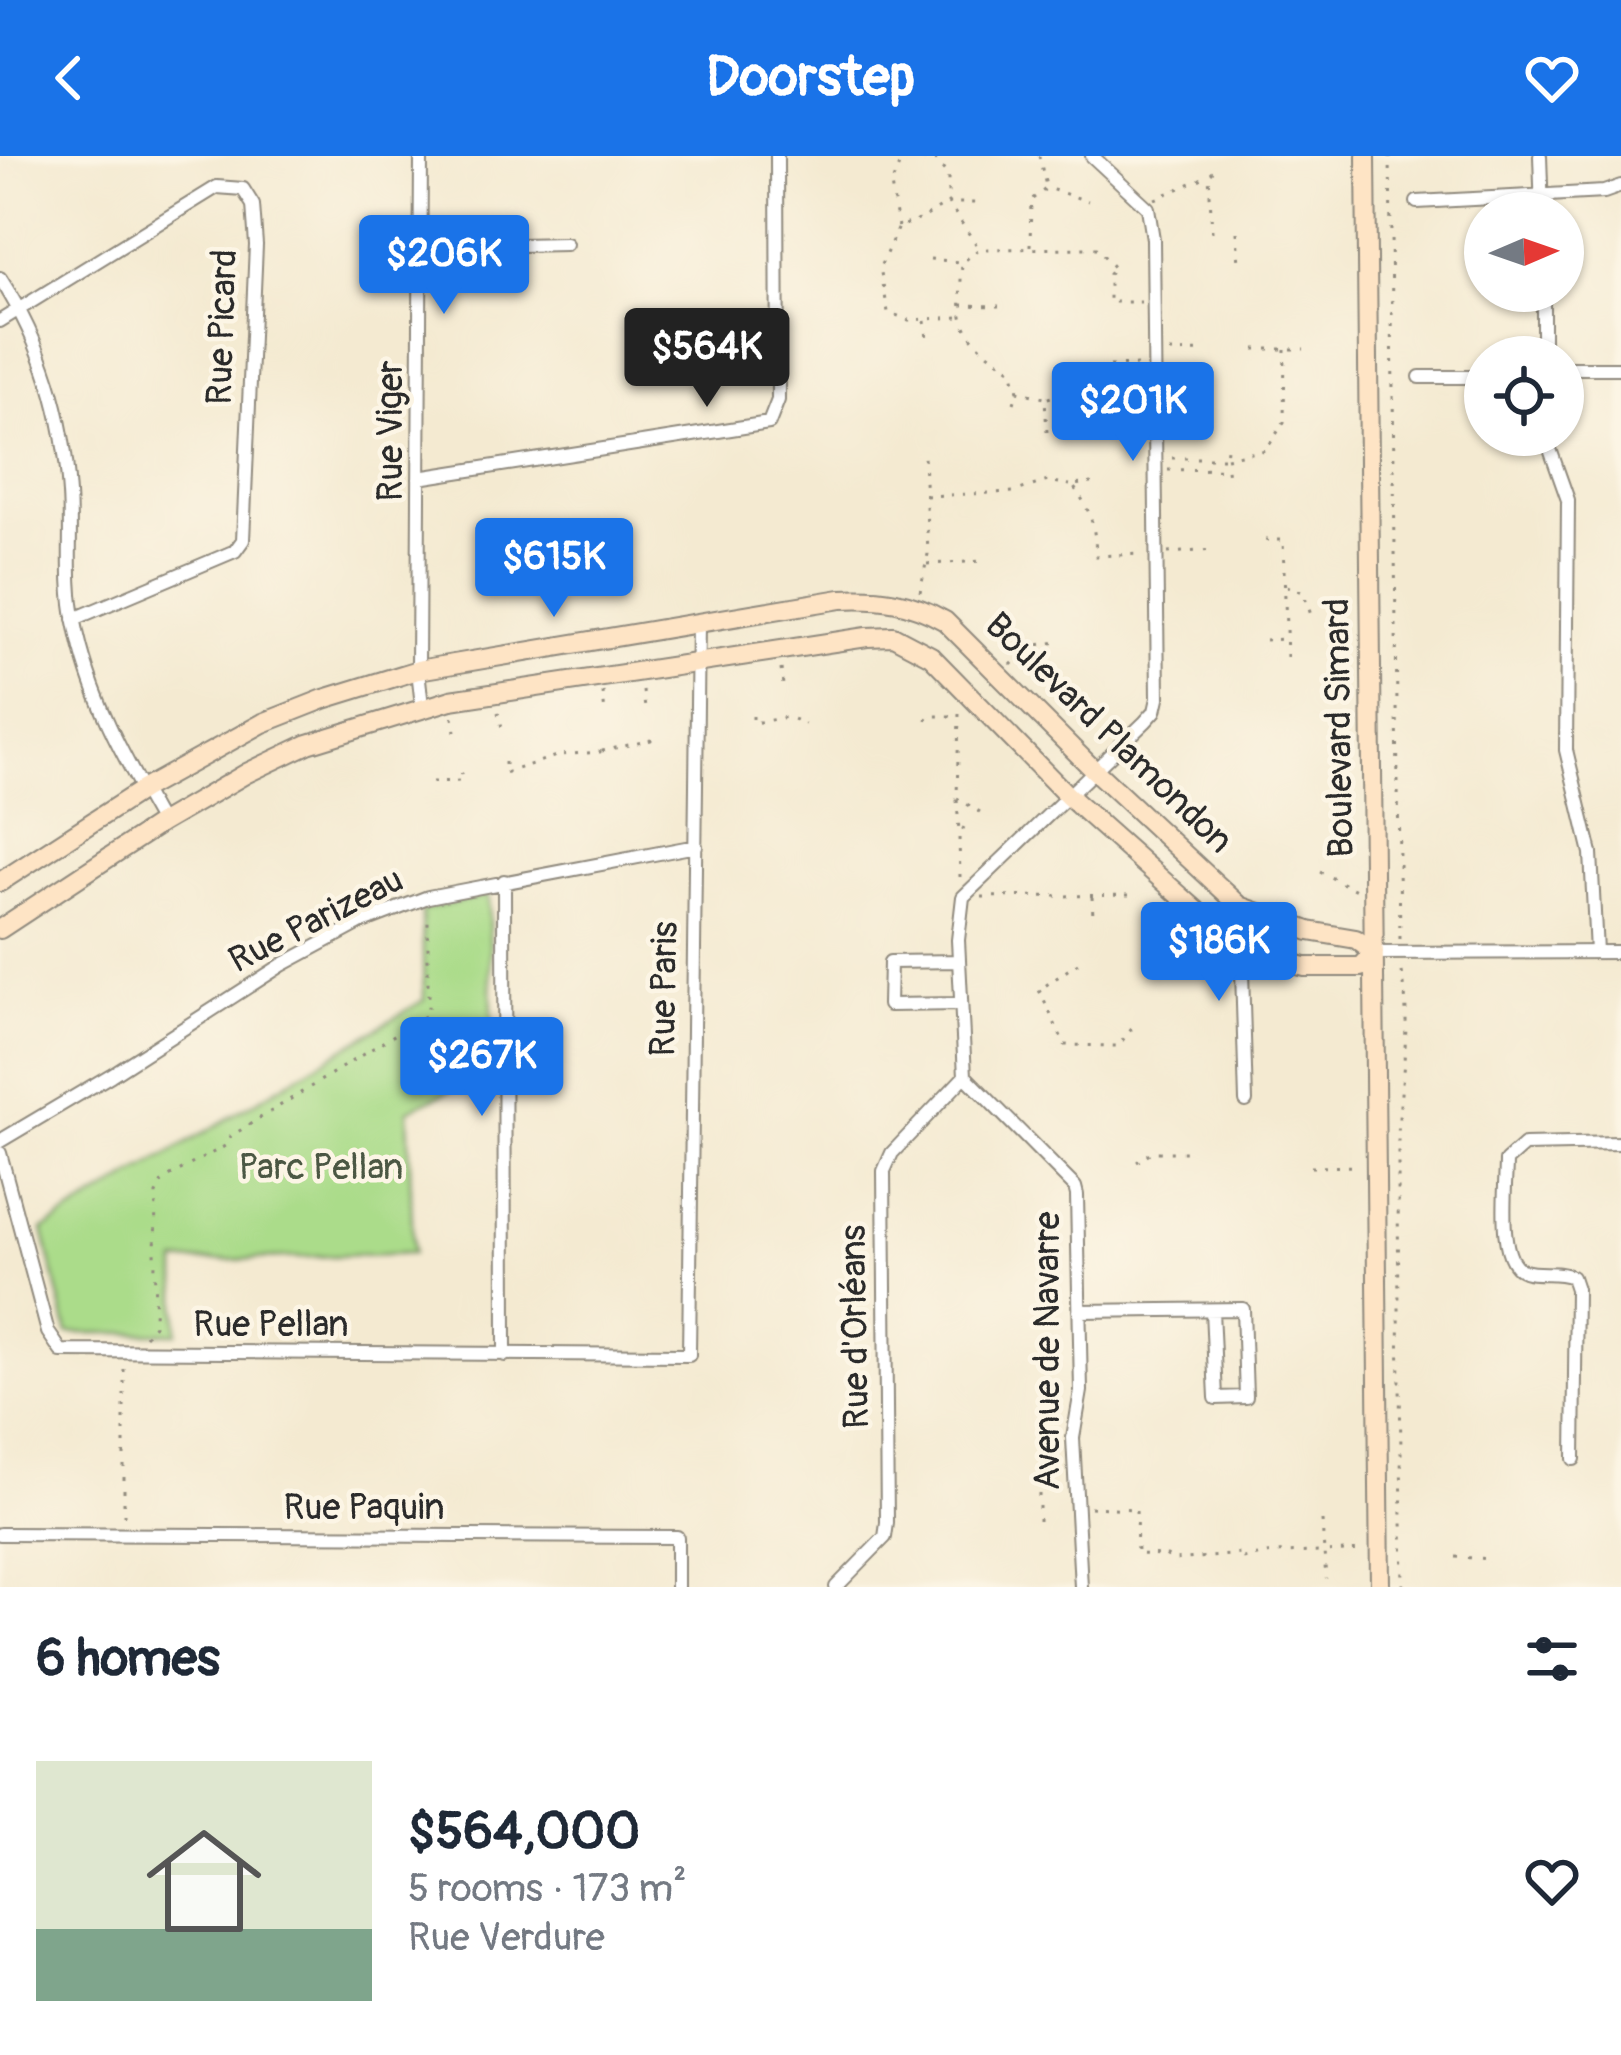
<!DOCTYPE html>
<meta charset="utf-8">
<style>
body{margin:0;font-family:Pangolin,sans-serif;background:#f2f2f3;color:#1f2937;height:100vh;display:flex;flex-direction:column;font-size:45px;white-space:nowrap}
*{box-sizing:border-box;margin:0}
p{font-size:39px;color:#747a83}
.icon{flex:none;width:66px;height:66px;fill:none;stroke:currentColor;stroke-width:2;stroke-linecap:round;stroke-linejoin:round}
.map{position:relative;height:1431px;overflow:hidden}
.drawer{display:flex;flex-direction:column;background:#fff;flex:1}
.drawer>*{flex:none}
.needle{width:78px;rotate:88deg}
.fabs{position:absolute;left:1464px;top:36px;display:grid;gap:24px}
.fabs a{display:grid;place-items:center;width:120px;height:120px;border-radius:50%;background:#fff;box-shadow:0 3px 9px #0004;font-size:60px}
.price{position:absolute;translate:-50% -102px;padding:0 27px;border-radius:12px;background:#1a73e8;color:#fff;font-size:39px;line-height:78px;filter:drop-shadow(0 3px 6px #0008)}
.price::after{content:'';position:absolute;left:50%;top:72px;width:36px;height:27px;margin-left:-18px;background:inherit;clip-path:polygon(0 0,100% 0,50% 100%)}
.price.on{background:#222;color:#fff}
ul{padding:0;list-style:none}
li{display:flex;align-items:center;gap:36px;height:300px;padding:0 36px}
li span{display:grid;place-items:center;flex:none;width:336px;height:240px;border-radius:0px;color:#555}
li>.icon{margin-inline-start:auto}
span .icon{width:144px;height:144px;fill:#fffc;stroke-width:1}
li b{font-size:51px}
h2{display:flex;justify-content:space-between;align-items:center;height:144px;padding:0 36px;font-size:51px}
header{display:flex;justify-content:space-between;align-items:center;height:156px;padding:0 36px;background:#1a73e8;color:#fff;font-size:54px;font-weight:700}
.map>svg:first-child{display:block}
.green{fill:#abdc8a;stroke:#6b845a;stroke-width:3}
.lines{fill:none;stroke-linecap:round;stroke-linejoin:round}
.street-casing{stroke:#908a7e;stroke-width:16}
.secondary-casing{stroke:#908a7e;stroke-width:22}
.path{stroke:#908a7e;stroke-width:3;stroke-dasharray:3 9;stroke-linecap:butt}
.street{stroke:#fff;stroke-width:12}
.secondary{stroke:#fee4c5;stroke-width:18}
.labels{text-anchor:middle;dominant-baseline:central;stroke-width:9;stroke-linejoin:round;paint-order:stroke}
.street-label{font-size:36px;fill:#2b2b2b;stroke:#fcf5e5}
.park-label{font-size:36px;fill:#4b5743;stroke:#fcf5e5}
</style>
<header><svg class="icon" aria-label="back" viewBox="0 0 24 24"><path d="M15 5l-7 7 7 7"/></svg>Doorstep<svg class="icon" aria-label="heart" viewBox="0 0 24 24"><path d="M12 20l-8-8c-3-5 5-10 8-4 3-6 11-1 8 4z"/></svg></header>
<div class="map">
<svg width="1621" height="1431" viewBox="0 0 1621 1431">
<rect width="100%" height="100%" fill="#fcf5e5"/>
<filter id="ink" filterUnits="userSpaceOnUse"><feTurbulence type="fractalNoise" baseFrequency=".00833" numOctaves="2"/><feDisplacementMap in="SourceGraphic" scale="24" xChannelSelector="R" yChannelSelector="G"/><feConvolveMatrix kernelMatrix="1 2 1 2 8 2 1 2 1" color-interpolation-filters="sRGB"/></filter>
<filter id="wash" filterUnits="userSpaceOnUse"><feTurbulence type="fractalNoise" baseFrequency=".004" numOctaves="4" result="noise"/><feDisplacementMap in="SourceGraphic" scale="48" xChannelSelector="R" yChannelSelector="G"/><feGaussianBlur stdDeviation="2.7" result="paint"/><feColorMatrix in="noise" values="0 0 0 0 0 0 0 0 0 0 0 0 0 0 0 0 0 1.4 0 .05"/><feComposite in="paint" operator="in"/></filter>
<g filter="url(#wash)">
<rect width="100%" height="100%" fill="#f4ead1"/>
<!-- green -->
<path class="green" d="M488,739L494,914L408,954L413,1097L177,1106V1177H68L43,1074L424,844L422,754Z"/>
</g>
<g filter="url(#ink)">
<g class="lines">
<defs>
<path id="street" d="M421,0L418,514L422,550
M1540,0L1542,57
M1417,46L1604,36L1621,30
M421,91L566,88
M0,122C43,189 64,258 69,338C72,381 66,423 75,466C89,540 124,602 161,667
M1543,135V201
M0,165L217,31L243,33L253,49L256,89L243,384L235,395L74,463
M1563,212H1621
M1420,221H1485
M1545,279L1568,344L1566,594L1591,697L1596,796
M419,322L769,267L778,244L777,0
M504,725L505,1199
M1240,750L1246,945
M1374,797L1621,796
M959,805L890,806L889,849L961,848
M0,985L111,919L282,809L360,767L428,741L696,690
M0,997L48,1176L61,1195L689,1199L698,467
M1079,1155L1243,1153L1246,1241L1216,1242L1212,1154
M1574,1303L1576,1133L1572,1121C1556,1114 1540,1120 1524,1115C1496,1106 1506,1031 1506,1005L1524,989L1621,987
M0,1378L677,1381V1431
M836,1431L885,1381L887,1367L884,1015L892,997L965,920
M1081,1431L1073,1282L1081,1235L1077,1039L1075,1031L965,920L958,784L963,741L1145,566L1155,555L1158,542L1153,83L1148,52L1092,0"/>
<path id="secondary" d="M1366,0L1380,1431
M0,726L142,634L263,567L324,543L418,514L841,443C882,441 910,445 945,465L1094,614L1240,750L1309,775L1356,783L1374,797
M0,773L161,667L247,617L308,588L451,544L867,481L893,480L931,500L1068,640L1241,794L1305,811H1361L1374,797"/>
</defs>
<!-- street casing -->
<use href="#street" class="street-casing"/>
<!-- secondary casing -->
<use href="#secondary" class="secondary-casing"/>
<!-- path -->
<path class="path" d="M901,0V3L935,4L948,19V47L978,91
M1039,0L1046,30
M1390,0L1400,784
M1155,43L1207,20
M898,71L891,29L901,5
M1212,76L1209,19L1219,9
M1237,76L1239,109
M1030,90L1031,44L1047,32L1088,45
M930,103L960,106
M961,149L999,150
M958,161L909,164L888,156L880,111L898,71L921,63L948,47H979
M925,165L927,183
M1255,193H1304
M1170,196L1205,195
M1110,210L1138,209
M1018,235L1012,214C958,178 958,170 962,107L979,93L1097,92L1115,113L1109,118V146H1141
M1014,247L1018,235L1044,242
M1047,276L1045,243L1070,235
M1172,302H1226L1227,292
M1226,302L1266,294L1284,266L1285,193
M1168,314L1227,313L1228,324
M1092,327L1072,329C1091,353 1095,370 1096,400L1141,398
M926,340L1013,336L1048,325L1070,329
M1265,384H1283L1287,502
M1168,397L1214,394
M927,408L985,405
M1287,430L1303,436L1311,459
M920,436L928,398L924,300
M1265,484L1285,483
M1011,509L1030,490L1057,486
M781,513L783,529
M643,535L645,553
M603,536L605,559
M498,556L502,571
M959,558L957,642L980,656
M753,560V567L788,561L805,568
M453,561L456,583
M927,564L928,560H955
M602,595L651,584L650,578
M505,606V617L559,599L600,596L601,586
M432,626L462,625L461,617
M957,644L959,676
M1320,716L1356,734
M960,721L959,681L967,665
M982,741L1135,739
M1092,741L1093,760
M1078,807L1039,834L1065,889L1118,890L1134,870
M1402,816C1413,873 1398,933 1398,990C1398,1137 1401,1284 1403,1431
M1137,1006L1151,996H1185
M1311,1011L1358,1010
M145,1180L154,1169L156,1038L162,1026L175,1017L225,990L231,980L428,858V759
M124,1213V1365
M1039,1314V1365
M1090,1351L1136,1353L1137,1398L1165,1399L1174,1404L1243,1398V1403L1272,1397L1324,1396L1326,1423
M1322,1365L1324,1396L1364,1394
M1456,1401L1491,1403"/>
<!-- street -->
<use href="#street" class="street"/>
<!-- secondary -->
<use href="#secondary" class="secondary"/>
</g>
</g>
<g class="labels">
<!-- street labels -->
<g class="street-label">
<text transform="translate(222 171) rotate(-88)">Rue Picard</text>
<text transform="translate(390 275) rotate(-90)">Rue Viger</text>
<text transform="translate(1339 572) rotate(-91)">Boulevard Simard</text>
<text transform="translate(1109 577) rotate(44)">Boulevard Plamondon</text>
<text transform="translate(316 764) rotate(-27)">Rue Parizeau</text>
<text transform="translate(664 833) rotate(-89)">Rue Paris</text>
<text x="271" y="1168">Rue Pellan</text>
<text transform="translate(855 1171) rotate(-91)">Rue d'Orléans</text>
<text transform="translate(1047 1195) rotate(-90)">Avenue de Navarre</text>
<text x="364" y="1351">Rue Paquin</text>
</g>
<!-- park labels -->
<g class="park-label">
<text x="321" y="1011">Parc Pellan</text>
</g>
</g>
</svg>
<div class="fabs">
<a><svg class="needle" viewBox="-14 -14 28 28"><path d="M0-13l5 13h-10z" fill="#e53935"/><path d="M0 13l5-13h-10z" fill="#747a83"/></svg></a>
<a><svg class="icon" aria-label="locate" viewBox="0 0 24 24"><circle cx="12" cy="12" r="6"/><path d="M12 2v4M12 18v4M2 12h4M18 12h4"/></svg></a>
</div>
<b class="price" style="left:444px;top:161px">$206K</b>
<b class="price on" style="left:707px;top:254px">$564K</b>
<b class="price" style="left:1133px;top:308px">$201K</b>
<b class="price" style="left:554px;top:464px">$615K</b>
<b class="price" style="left:1219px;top:848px">$186K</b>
<b class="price" style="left:482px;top:963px">$267K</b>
</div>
<section class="drawer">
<h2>6 homes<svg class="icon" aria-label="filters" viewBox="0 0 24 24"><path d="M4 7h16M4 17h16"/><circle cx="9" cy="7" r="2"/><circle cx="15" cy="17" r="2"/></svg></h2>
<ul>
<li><span style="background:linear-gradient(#dfe7d0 70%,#7fa58c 0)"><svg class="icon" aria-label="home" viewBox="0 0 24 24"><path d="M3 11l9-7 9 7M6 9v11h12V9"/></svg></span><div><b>$564,000</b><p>5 rooms · 173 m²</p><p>Rue Verdure</p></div><svg class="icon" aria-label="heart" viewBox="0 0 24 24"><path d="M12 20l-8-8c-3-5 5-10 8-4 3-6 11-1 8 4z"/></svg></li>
</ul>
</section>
